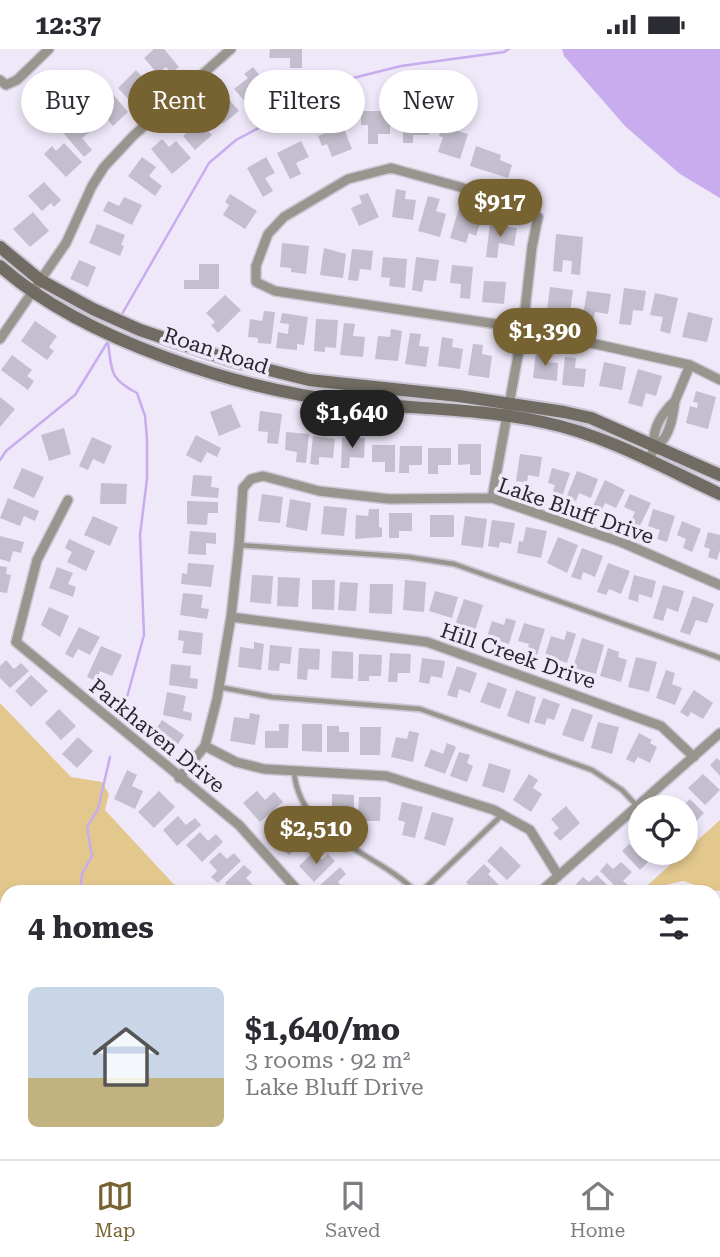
<!DOCTYPE html>
<meta charset="utf-8">
<style>
body{margin:0;font-family:"Roboto Serif",serif;background:#f2f2f3;color:#2b2b33;height:100vh;display:flex;flex-direction:column;font-size:26px;white-space:nowrap}
*{box-sizing:border-box;margin:0}
p{font-size:23px;color:#7c7c81}
.icon{flex:none;width:38px;height:38px;fill:none;stroke:currentColor;stroke-width:2;stroke-linecap:round;stroke-linejoin:round}
.map{position:relative;flex:1;overflow:hidden}
.side{position:absolute;left:0px;top:836px;width:721px;height:275px;display:flex;flex-direction:column;background:#fff;border-radius:21px 21px 0 0;box-shadow:0 4px 10px #0003}
.side>*{flex:none}
.banner{position:absolute;left:21px;top:21px;width:679px;height:63px;display:flex;gap:14px}
.buttons{position:absolute;left:628px;top:746px;display:grid;gap:14px}
.buttons a{display:grid;place-items:center;width:70px;height:70px;border-radius:50%;background:#fff;box-shadow:0 4px 10px #0003;font-size:35px}
.price{position:absolute;translate:-50% -60px;padding:0 16px;border-radius:24px;background:#776231;color:#fff;font-size:23px;line-height:46px;filter:drop-shadow(0 2px 4px #0008)}
.price::after{content:'';position:absolute;left:50%;top:42px;width:21px;height:16px;margin-left:-10px;background:inherit;clip-path:polygon(0 0,100% 0,50% 100%)}
.price.current{background:#222;color:#fff}
ul{padding:0;list-style:none}
li{display:flex;align-items:center;gap:21px;height:175px;padding:0 28px}
li span{display:grid;place-items:center;flex:none;width:196px;height:140px;border-radius:10px;color:#555}
li>.icon{margin-inline-start:auto}
span .icon{width:84px;height:84px;fill:#fffc;stroke-width:1}
li b{font-size:30px}
h2{display:flex;justify-content:space-between;align-items:center;height:84px;padding:0 28px;font-size:30px}
.tag{padding:0 24px;border-radius:32px;background:#fff;box-shadow:0 4px 10px #0003;font-size:24px;line-height:63px}
.tag.current{background:#776231;color:#fff}
.status{display:flex;justify-content:space-between;align-items:center;height:49px;padding:0 35px;background:#fff;direction:ltr}
.status svg{height:19px;fill:currentColor}
.tabs{display:flex;justify-content:space-around;align-items:center;height:98px;border-top:2px solid #e1e1e2;background:#fff;font-size:19px;color:#7c7c81}
.tabs a{display:grid;justify-items:center;gap:4px}
.tabs .current{color:#776231}
.map>svg:first-child{display:block}
.green{fill:#e3c88e}
.water{fill:#c8acee}
.lines{fill:none;stroke-linecap:round;stroke-linejoin:round}
.stream{stroke:#c8acee;stroke-width:2.5}
.building{fill:#c4bece}
.lane-casing{stroke:#cbc5d4;stroke-width:8}
.street-casing{stroke:#cbc5d4;stroke-width:12}
.secondary-casing{stroke:#cbc5d4;stroke-width:16}
.lane{stroke:#98958e;stroke-width:4.5}
.street{stroke:#98958e;stroke-width:9}
.secondary{stroke:#716c63;stroke-width:12}
.labels{text-anchor:middle;dominant-baseline:central;stroke-width:7;stroke-linejoin:round;paint-order:stroke}
.street-label{font-size:21px;fill:#29262d;stroke:#efe8f9}
</style>
<div class="status"><b>12:37</b><svg viewBox="0 0 49 12"><path d="M0 12V9h3v3zM5 12V6h3v6zM10 12V3h3v9zM15 12V0h3v12zM26 1h20v11H26zM47 4h2v5h-2z"/></svg></div>
<div class="map">
<svg width="720" height="1110" viewBox="0 0 720 1110">
<rect width="100%" height="100%" fill="#efe8f9"/>
<!-- green -->
<path class="green" d="M0,654L71,728L102,733L109,745L105,761L181,843L7,844V1104H299L302,1110H0Z
M720,771V842L710,841L683,832L662,837L661,843H640Z"/>
<!-- water -->
<path class="water" d="M562,0H720V149L680,125L625,77L564,7Z"/>
<g class="lines">
<!-- stream -->
<path class="stream" d="M122,265L209,114L236,91L353,29L401,17L504,3L509,0
M108,293C112,324 110,330 137,344L145,367L147,390V430L140,486L144,586L124,659
M0,411L6,402L75,346L107,294
M80,844L82,825L92,807L87,778L98,760L110,708"/>
</g>
<!-- building -->
<path class="building" d="M154,0H164L179,18L171,24L166,18L158,25L144,9Z
M270,0H302V19H290V9H269Z
M253,18L270,39L249,57L234,40L248,29L244,25Z
M136,21L154,40L141,52L134,46L129,51L118,39Z
M219,39L239,62L223,75L209,59L217,52L211,45Z
M112,44L128,63L113,77L92,52L99,46L104,51Z
M361,62H390V85H378V95H368V76H361Z
M191,64L212,86L195,101L183,87L192,79L184,71Z
M76,65L91,82L82,89L92,101L84,108L60,80Z
M403,70L429,71V86H413V94H403Z
M343,77L352,100L332,108L327,95L322,97L318,87Z
M442,77L468,85L460,110L438,103L443,88L439,87Z
M162,90L169,98L176,92L191,109L172,125L151,100Z
M301,92L309,108L296,114L301,125L290,130L277,104Z
M64,94L82,113L66,128L44,105L52,97L56,102Z
M476,97L501,106L500,111L512,116L508,129L470,117Z
M142,108L156,118L149,127L162,137L155,147L128,127Z
M266,108L275,124L265,129L273,142L263,148L247,119Z
M44,133L61,151L54,158L51,154L42,162L28,147Z
M396,140L406,142L405,150L416,151L413,171L392,168Z
M368,144L379,168L359,177L351,159L362,154L359,147Z
M230,145L257,162L245,180L223,166L229,156L225,153Z
M428,147L440,150L436,162L446,165L440,188L418,182Z
M124,148L142,156L132,176L103,162L108,152L119,157Z
M459,159L483,165L476,187L469,184L466,194L450,189Z
M33,163L49,182L30,198L13,180Z
M97,175L125,186L121,196L124,197L120,207L89,194Z
M490,175L517,179L514,197L499,194L497,209L486,208Z
M556,185L583,188L580,226L571,225L572,212L563,211L562,223L553,222Z
M282,194L309,197L306,225L291,223V219L280,218Z
M324,199L346,205L343,229L320,226Z
M352,200L373,202L371,221L360,220L358,232L348,231Z
M383,208L407,210L405,239L389,237L390,229L381,228Z
M416,208L439,211L436,232L424,231L422,243L412,241Z
M79,211L96,218L88,238L70,230Z
M199,215H219V240H184V231H199Z
M452,216L473,218L470,250L460,249L461,235L450,234Z
M484,232L506,233L504,255L482,253Z
M550,238L573,241L570,264L547,261Z
M624,239L646,242L643,262L633,261L631,276L619,275Z
M587,242L611,245L608,265L595,263L594,269L583,267Z
M655,244L678,249L670,285L660,282L663,268L650,266Z
M225,246L241,261L218,284L211,276L215,273L206,264Z
M264,262L275,263L271,295L258,294V289L248,288L250,270L262,272Z
M688,263L713,269L707,293L682,288Z
M282,264L308,268L304,296L297,295V301L276,299L278,283L288,285L289,275L280,274Z
M316,270L338,271L336,299L325,298V303L314,302Z
M35,272L57,287L49,298L54,302L47,311L21,292Z
M344,274L355,275L353,287L365,288L363,308L340,306Z
M391,280L402,282L398,312L375,310L378,287L390,288Z
M410,284L421,285L419,297L429,298L426,318L405,315Z
M442,288L453,290L452,298L463,300L460,320L438,317Z
M473,295L483,296L482,305L492,307L489,329L468,326Z
M536,303L546,304L545,313L558,314L557,332L533,329Z
M12,306L32,321L27,327L34,332L28,341L1,321Z
M565,308L576,309L575,319L586,320L584,338L562,336Z
M604,313L626,318L622,341L599,337Z
M638,320L662,327L656,347L646,344L642,358L628,354Z
M696,342L716,348L708,380L686,374L690,357L697,359L698,354L693,353Z
M0,348L15,360L0,378Z
M231,355L241,378L219,387L210,363Z
M260,362L282,365L278,395L267,394L268,383L258,382Z
M64,379L71,405L49,412L41,386Z
M286,383L309,385L306,414L296,413L297,403L285,401Z
M196,386L221,399L217,408L207,403L201,414L186,406Z
M313,387L335,390L333,409L319,408V416L310,415Z
M92,388L112,397L104,415L93,410L88,421L79,417Z
M342,388L365,389L364,409L350,408L349,419H341Z
M458,395H481V426H470V415L458,416Z
M372,396H395V423H385V413H372Z
M400,397H422V416H409V424H399Z
M428,399H451V416H438V425H428Z
M520,405L542,408L539,428L528,426L527,434L516,432Z
M22,419L44,428L34,449L13,439Z
M552,419L570,424L562,448L552,445L555,436L548,434Z
M577,422L598,430L591,449L579,444L576,452L566,449Z
M193,426L212,427L211,438L219,439L218,449L191,447Z
M605,431L625,441L616,459L605,454L600,465L591,461Z
M101,434L127,435L126,455H100Z
M262,445L283,448L280,474L258,472Z
M630,445L651,454L637,483L628,478L635,463L624,458Z
M8,449L39,462L35,472L24,467L20,477L0,469Z
M290,450L311,454L307,482L286,478Z
M187,452L218,453V464H208L207,476L187,475Z
M324,457L347,459L344,487L321,485Z
M369,460H379V478L382,479V488L355,490L356,466L368,467Z
M653,460L675,467L667,493L657,490L660,481L648,477Z
M389,464H412V482H399V489H389Z
M430,466H454V488H430Z
M93,467L118,478L110,497L84,486Z
M465,467L487,470L483,499L461,496Z
M492,471L515,474L511,495L500,493L499,499L488,497Z
M682,472L701,480L692,503L683,499L686,490L677,486Z
M526,478L547,482L541,509L517,504L519,492L523,493Z
M190,482L216,484V495L206,494V506L188,505Z
M708,483L720,486V501L717,511L708,508L710,500L704,498Z
M0,487L24,493L21,504L13,502L10,513L0,510Z
M558,488L578,496L567,524L547,514Z
M69,490L95,502L86,522L67,513L72,503L65,499Z
M582,499L603,507L595,528L583,523L581,531L571,528Z
M188,514L214,516L211,538L181,535L182,524L187,525Z
M608,514L630,522L621,545L609,540L606,546L597,543Z
M0,517L7,518L6,525L11,526L7,544L0,543Z
M57,518L73,524L68,535L76,538L73,548L49,539Z
M252,526L273,527L271,555L250,553Z
M634,526L656,532L652,549L639,545L638,553L628,550Z
M278,528L300,529L298,558L277,557Z
M312,531H335L334,561L312,560Z
M405,531L426,533L424,563L403,561Z
M340,533L358,534L356,562L338,561Z
M370,535H393L392,565L369,564Z
M663,536L684,542L678,563L667,559L663,572L653,569Z
M435,542L458,548L452,569L429,562Z
M183,544L203,546L201,559L209,560L207,570L180,566Z
M693,547L714,555L707,574L696,571L690,586L680,583Z
M464,550L483,556L475,582L455,576Z
M49,558L69,567L60,588L41,576Z
M506,569L516,572L509,595L487,588L492,572L504,576Z
M524,574L545,580L537,606L527,603L529,595L518,592Z
M79,578L100,588L90,606L78,600L73,609L65,605Z
M179,581L203,584L201,606L182,604L184,592L178,591Z
M567,582L576,585L567,614L545,606L551,587L564,591Z
M582,589L604,596L596,625L573,619Z
M254,593L264,595L261,621L238,618L240,598L254,600Z
M270,596L292,598L290,615L280,614L279,622L268,621Z
M101,597L122,606L112,627L100,622L96,632L87,628Z
M299,599L320,600L319,621L308,620L307,631L297,630Z
M608,599L619,603L618,608L627,611L621,633L600,627Z
M332,602L353,603V630L331,629Z
M390,604L411,605L410,624H398L397,633H388Z
M359,605L382,606L381,627H369V632H358Z
M636,608L657,613L649,643L628,638Z
M422,609L445,612L442,629L431,627L429,635L419,633Z
M6,611L14,620L21,614L29,622L10,639L0,629V617Z
M171,615L191,617L190,629L198,630L197,640L169,636Z
M457,617L477,624L470,644L459,640L457,649L447,646Z
M666,621L675,624L672,635L682,639L675,656L656,649Z
M31,626L48,642L31,658L15,642Z
M488,633L507,640L500,660L480,653Z
M516,641L536,648L529,675L507,667Z
M694,641L713,654L703,670L691,663L688,668L680,663Z
M167,643L186,647L183,662L192,664L191,672L163,666Z
M543,649L560,655L554,671L547,669L545,676L534,673Z
M572,659L593,666L583,693L562,686Z
M59,660L76,677L61,691L45,674Z
M250,664L260,666L255,696L230,692L234,668L249,670Z
M162,671L184,686L172,704L150,689Z
M598,673L619,678L612,705L591,699Z
M279,675H289L288,699H265V682H279Z
M302,675H322V703L302,702Z
M327,677H339V683H349V703H327Z
M360,678H381L380,706H360Z
M409,682L419,684L413,713L391,708L396,688L407,690Z
M639,684L652,691L650,694L657,698L650,714L638,708L634,714L626,710Z
M78,688L93,702L77,719L62,705Z
M447,694L456,698L445,725L424,717L431,700L443,705Z
M459,703L470,706L467,714L473,717L467,733L450,727Z
M717,709L720,712V727L710,716Z
M489,714L511,721L504,744L482,737Z
M127,721L137,726L132,737L143,742L135,760L114,750Z
M529,725L538,731L533,739L542,745L531,763L513,751Z
M703,725L720,741L705,756L688,739Z
M159,742L175,758L154,779L138,763Z
M257,742L265,751L274,743L283,753L260,773L243,754Z
M332,745L354,746V771L339,770V762H332Z
M359,748H381L380,772H358Z
M675,750L682,758L690,750L704,764L688,780L686,778V758H667Z
M402,753L423,758L415,789L402,786L405,773L398,771Z
M566,757L580,774L560,792L553,784L559,779L551,770Z
M432,763L454,769L445,797L424,790Z
M178,767L186,776L195,769L201,776L177,797L163,781Z
M288,775L297,784L303,777L310,785L289,806L272,791Z
M200,783L208,792L216,785L223,793L202,813L186,796Z
M629,795L635,801L640,795V803L656,805L640,821L622,802Z
M501,797L521,817L507,831L487,812Z
M314,802L322,811L328,805L335,812L314,833L299,817Z
M220,803L227,810L234,804L241,812L218,834L211,828L217,822L209,813Z
M621,813L632,823L623,832L629,837L622,844L600,822L607,814L613,820Z
M484,815L491,822L488,825L501,838L495,844H476L466,833Z
M244,816L252,823L246,829L253,836L246,844H234L225,834Z
M340,818L346,825L338,833L346,842L344,844H323L318,838Z
M597,826L611,840L607,844H584L576,835L583,828L589,833Z
M714,864L720,870V948L714,941Z
M714,1000L720,1006V1024L717,1027L714,1024Z
M424,1104H446L440,1110H429Z
M507,1104H536L542,1110H508L504,1107Z
M598,1104H626L627,1106L623,1110H604Z
M661,1104H683L681,1110H659Z"/>
<g class="lines">
<defs>
<path id="lane" d="M239,496L408,508L454,515L720,609
M219,638L272,648L420,660L592,721L622,741L637,757
M294,722C299,789 377,802 417,844
M420,844L502,766
M417,1104L423,1110
M389,1110L395,1104
M635,1110L637,1104"/>
<path id="street" d="M0,31L6,36L17,31L49,0
M0,290L66,194L92,137L104,118L133,87L231,0
M675,352L690,316
M648,411C652,402 656,399 662,392C671,382 673,365 675,352C662,364 652,380 654,398
M492,449L523,279L532,198L538,168L460,138L391,119L348,130L284,168L268,185L256,217V233L275,242L523,279L690,316L720,331
M68,451L37,511L16,593L239,776L300,844
M231,568L427,593L661,677L694,708
M205,697L236,713L264,720L386,727L494,761L530,781L558,826
M179,729L205,697L217,650L231,568L239,496L243,439L251,430L263,427L319,442L389,450L492,449L621,493L720,536
M539,844L720,684
M714,1061L716,1069L714,1077
M560,1104L565,1110
M477,1110L483,1104
M704,1110L706,1104"/>
<path id="secondary" d="M0,198L40,231L93,260L140,281L230,311L309,331L459,347L564,363L591,369L720,426
M0,217C84,291 237,340 348,353C413,360 478,359 543,373C606,386 662,418 720,445"/>
</defs>
<!-- lane casing -->
<use href="#lane" class="lane-casing"/>
<!-- street casing -->
<use href="#street" class="street-casing"/>
<!-- secondary casing -->
<use href="#secondary" class="secondary-casing"/>
<!-- lane -->
<use href="#lane" class="lane"/>
<!-- street -->
<use href="#street" class="street"/>
<!-- secondary -->
<use href="#secondary" class="secondary"/>
</g>
<g class="labels">
<!-- street labels -->
<g class="street-label">
<text transform="translate(216 302) rotate(18)">Roan Road</text>
<text transform="translate(576 462) rotate(19)">Lake Bluff Drive</text>
<text transform="translate(518 607) rotate(19)">Hill Creek Drive</text>
<text transform="translate(157 687) rotate(39)">Parkhaven Drive</text>
</g>
</g>
</svg>
<div class="buttons">
<a><svg class="icon" aria-label="locate" viewBox="0 0 24 24"><circle cx="12" cy="12" r="6"/><path d="M12 2v4M12 18v4M2 12h4M18 12h4"/></svg></a>
</div>
<b class="price" style="left:500px;top:190px">$917</b>
<b class="price" style="left:545px;top:319px">$1,390</b>
<b class="price current" style="left:352px;top:401px">$1,640</b>
<b class="price" style="left:316px;top:817px">$2,510</b>
<div class="banner">
<a class="tag">Buy</a>
<a class="tag current">Rent</a>
<a class="tag">Filters</a>
<a class="tag">New</a>
</div>
<section class="side">
<h2>4 homes<svg class="icon" aria-label="filters" viewBox="0 0 24 24"><path d="M4 7h16M4 17h16"/><circle cx="9" cy="7" r="2"/><circle cx="15" cy="17" r="2"/></svg></h2>
<ul>
<li><span style="background:linear-gradient(#c9d6e8 65%,#c2b280 0)"><svg class="icon" aria-label="home" viewBox="0 0 24 24"><path d="M3 11l9-7 9 7M6 9v11h12V9"/></svg></span><div><b>$1,640/mo</b><p>3 rooms · 92 m²</p><p>Lake Bluff Drive</p></div></li>
</ul>
</section>
</div>
<nav class="tabs">
<a class="current"><svg class="icon" aria-label="map" viewBox="0 0 24 24"><path d="M3 6l6-2 6 2 6-2v14l-6 2-6-2-6 2zM9 4v14M15 6v14"/></svg>Map</a>
<a><svg class="icon" aria-label="saved" viewBox="0 0 24 24"><path d="M7 4h10v16l-5-4-5 4z"/></svg>Saved</a>
<a><svg class="icon" aria-label="home" viewBox="0 0 24 24"><path d="M3 11l9-7 9 7M6 9v11h12V9"/></svg>Home</a>
</nav>
